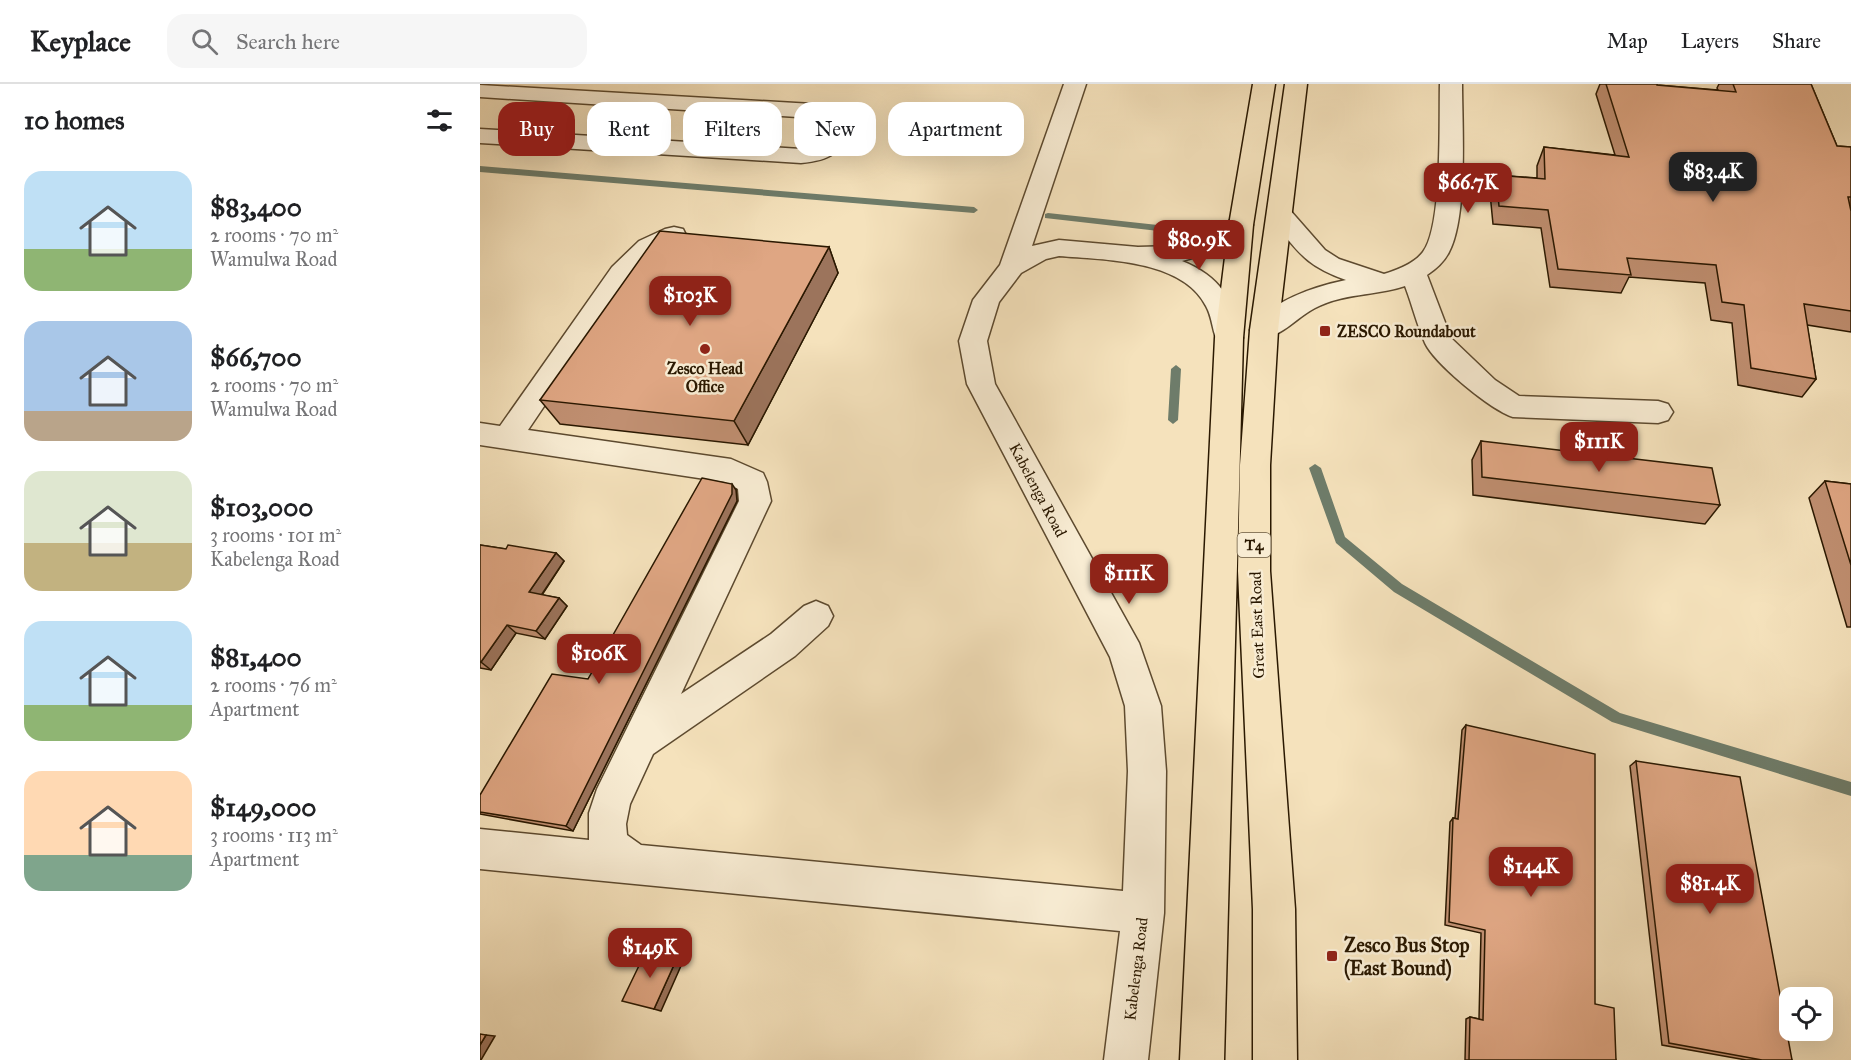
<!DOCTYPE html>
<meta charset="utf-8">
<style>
body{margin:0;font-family:"IM FELL Great Primer",serif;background:#f6f6f6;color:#202124;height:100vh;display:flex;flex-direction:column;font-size:22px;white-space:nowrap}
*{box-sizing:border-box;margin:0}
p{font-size:20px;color:#757577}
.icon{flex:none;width:33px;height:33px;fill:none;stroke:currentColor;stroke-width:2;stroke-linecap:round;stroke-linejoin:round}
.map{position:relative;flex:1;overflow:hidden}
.sheet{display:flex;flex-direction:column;background:#fff;width:480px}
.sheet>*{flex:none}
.top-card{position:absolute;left:18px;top:18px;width:570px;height:54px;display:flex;gap:12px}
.tools{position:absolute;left:1299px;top:903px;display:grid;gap:12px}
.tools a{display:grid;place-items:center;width:54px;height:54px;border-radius:12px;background:#fff;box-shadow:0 6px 24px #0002;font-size:30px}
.price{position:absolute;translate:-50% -51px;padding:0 14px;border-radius:12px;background:#8f2418;color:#fff;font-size:20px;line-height:39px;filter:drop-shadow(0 2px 3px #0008)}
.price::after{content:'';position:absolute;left:50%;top:36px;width:18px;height:14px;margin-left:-9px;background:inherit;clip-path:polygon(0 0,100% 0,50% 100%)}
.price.on{background:#222;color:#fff}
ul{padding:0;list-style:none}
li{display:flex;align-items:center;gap:18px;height:150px;padding:0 24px}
li span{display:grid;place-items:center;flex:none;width:168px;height:120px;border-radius:18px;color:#555}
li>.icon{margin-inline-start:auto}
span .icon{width:72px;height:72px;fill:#fffc;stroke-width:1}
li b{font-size:26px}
h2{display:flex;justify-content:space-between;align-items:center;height:72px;padding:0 24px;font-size:26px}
.pill{padding:0 21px;border-radius:18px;background:#fff;box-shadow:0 6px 24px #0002;font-size:21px;line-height:54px}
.pill.on{background:#8f2418;color:#fff}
header{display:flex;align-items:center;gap:36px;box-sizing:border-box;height:84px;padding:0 30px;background:#fff;border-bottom:2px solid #e0e0e0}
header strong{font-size:28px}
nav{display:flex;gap:33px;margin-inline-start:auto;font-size:21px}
.search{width:420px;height:54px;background:#f6f6f6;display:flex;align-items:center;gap:15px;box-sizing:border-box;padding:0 21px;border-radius:18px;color:#757577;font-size:22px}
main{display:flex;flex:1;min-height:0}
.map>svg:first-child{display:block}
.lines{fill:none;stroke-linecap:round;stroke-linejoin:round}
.stream{fill:#6e7c6a;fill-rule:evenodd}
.minor-casing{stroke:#5d4a2f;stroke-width:3}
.major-casing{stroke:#2a1800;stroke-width:3}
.minor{fill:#f8ecd3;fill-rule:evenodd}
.major{fill:#f5e2bc;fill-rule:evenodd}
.wall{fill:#c08f71;stroke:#2a1800;stroke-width:1.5}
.shaded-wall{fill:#9c745c;stroke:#2a1800;stroke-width:1.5}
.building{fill:#dfa683;stroke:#2a1800;stroke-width:1.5}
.poi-dot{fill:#8f2418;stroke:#f8ecd3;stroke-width:2}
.labels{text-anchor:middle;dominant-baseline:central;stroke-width:5;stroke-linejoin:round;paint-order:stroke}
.shield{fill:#f8ecd3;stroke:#68583f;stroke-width:1.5}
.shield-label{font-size:15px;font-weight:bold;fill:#2a1800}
.poi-label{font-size:16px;font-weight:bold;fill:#2a1800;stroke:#f8ecd3;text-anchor:start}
.street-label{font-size:16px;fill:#2a1800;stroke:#f8ecd3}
.near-poi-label{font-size:20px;font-weight:bold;fill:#2a1800;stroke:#f8ecd3;text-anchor:start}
</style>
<header>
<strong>Keyplace</strong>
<div class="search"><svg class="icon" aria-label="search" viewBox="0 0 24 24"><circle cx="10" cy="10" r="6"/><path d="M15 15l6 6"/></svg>Search here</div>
<nav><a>Map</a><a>Layers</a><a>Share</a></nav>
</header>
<main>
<section class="sheet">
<h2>10 homes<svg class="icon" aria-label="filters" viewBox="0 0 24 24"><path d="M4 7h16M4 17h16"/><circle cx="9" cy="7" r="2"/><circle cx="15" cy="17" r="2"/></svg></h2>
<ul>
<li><span style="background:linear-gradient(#bfe0f5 65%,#8fb573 0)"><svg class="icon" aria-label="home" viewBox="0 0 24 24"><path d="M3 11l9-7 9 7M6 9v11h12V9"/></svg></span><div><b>$83,400</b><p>2 rooms · 70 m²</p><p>Wamulwa Road</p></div></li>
<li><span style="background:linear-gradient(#a9c7e8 75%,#b9a48a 0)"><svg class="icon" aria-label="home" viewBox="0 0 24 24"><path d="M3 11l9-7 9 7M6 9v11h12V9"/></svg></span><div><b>$66,700</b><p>2 rooms · 70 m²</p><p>Wamulwa Road</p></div></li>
<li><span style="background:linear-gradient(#dfe7d0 60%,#c2b280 0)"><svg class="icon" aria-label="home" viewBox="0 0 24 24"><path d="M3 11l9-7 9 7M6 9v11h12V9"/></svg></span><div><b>$103,000</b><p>3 rooms · 101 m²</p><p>Kabelenga Road</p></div></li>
<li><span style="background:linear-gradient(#bfe0f5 70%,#8fb573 0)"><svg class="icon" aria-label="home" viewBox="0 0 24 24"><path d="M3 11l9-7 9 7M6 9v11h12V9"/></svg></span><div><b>$81,400</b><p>2 rooms · 76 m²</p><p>Apartment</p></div></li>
<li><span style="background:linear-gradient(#ffd9b3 70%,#7fa58c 0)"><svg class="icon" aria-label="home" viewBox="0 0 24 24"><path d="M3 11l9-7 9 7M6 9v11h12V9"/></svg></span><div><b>$149,000</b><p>3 rooms · 113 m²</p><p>Apartment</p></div></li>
</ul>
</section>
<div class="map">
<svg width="1371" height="976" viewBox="0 0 1371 976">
<rect width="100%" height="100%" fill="#f5e2bc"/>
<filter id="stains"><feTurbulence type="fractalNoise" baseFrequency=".00333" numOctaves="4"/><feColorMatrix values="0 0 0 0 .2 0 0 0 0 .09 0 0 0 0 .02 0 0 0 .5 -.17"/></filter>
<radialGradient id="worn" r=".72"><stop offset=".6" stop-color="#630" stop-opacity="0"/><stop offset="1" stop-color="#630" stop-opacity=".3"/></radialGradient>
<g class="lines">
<!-- stream -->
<path class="stream" d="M0,82L494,123L498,126L494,129L0,88Z
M568,129L696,143L701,146L696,149L565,134V130Z
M696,281L701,285L698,336L693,340L688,336L691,285Z
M835,380L841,384L865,453L922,500L1140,629L1371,698V712L1132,638L914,508L856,459L829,384Z"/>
<defs>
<path id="minor" d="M584,0H606L552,162L579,156L658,163L694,162L727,151L752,135L761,133L770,135L773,141C759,162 725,170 702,177C741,193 752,215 763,254L759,261L749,264L739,261C732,249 733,234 726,222C702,175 624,176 579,172L566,175L541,189L519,218L507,257L515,300L659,559L681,622L686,687L684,829L668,976H624L640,847L0,785V745L109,756V729L117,705L259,417L258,405L245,398L0,361V339L20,342L132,183L159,157L185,145L194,143L203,145L206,151L203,157L177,169L150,195L48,346L251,375L283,389L287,398L291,417L201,610L291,550L324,522L336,517L348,522L353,532L348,542L315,572L173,670L150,720L146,740L147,751L161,761L643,807L648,687L645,622L630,573L487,300L479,257L493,216L520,181Z
M960,0H982C982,42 988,132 969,168C964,178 956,185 947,191L971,254L1015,296L1039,312L1178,317L1188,320L1193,328L1188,336L1178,339L1033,333C1011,326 955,280 945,259C937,241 932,220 925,202C895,212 863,209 835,224C815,234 797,259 774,253L770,246C787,218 836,202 866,196C824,181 819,168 791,135L788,130L791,125L800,122L809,125L845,166L859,175L904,190C917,186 934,180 943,168C963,142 959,35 960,0Z
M0,1L333,20L364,27L373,42C358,70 352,76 321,79L0,59V45L321,65C336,63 343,55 351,42L348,37L333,34L0,13Z"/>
<path id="major" d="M773,0H795L773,141L763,254L744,976H700L735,254L749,141Z
M805,0H827L798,246L790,381V487L815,825L817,976H773V825L758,487L760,381L770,246Z"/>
</defs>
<!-- minor casing -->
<use href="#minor" class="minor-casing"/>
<!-- major casing -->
<use href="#major" class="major-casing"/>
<!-- minor -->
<use href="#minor" class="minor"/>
<!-- major -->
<use href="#major" class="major"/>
</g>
<!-- wall -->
<path class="wall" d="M1120,0H1177V1L1238,6L1237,4L1239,0H1331L1357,62L1371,63V248L1327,241L1336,295L1322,313L1258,301L1252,239L1231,236L1225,199L1149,193L1141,209L1070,203L1061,144L1013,140L1010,109L1016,91L1057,94V82L1064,63L1135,71L1116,10Z
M349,163L358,189L268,361L80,340L60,316Z
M1001,357L1240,421L1225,440L993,411L992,376Z
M1345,397L1371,400V543H1367L1329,414Z
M256,406L257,417L93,747L0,730V711L108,595Z
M0,461L26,465L76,469L84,477L62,511L79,514L87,522L65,555L36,549L11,586L0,584Z
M986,641L1115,920L1136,976H985L986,935L990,933L999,935L1001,849L965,841L970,738L973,734H975L982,646Z
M1156,677L1312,976H1266L1182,961L1150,682Z"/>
<!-- shaded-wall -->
<path class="shaded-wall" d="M349,163L358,189L268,361L254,337Z
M252,400L256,406L257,417L93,747L86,742Z
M76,469L84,477L58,516L49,508Z
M79,514L87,522L65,555L56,547Z
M27,541L36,549L11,586L1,578Z
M198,872L204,875L181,927L174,925Z
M6,951L15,952L1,976H0V961Z"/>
<!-- building -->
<path class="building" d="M1126,0H1177V1L1256,8L1253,0H1331L1357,62L1371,63V113H1368L1371,127V227L1324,220L1336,295L1271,284L1264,221L1242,218L1236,181L1147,174L1151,191L1078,185L1068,126L1019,122L1016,91L1065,95L1064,63L1149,73Z
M180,147L349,163L254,337L60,316Z
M1001,357L1232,384L1240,421L1002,393Z
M222,394L252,400V410L86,742L0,728V711L72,590L108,595Z
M1345,397L1371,400V481Z
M0,461L26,465L28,461L76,469L49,508L79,514L56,547L27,541L1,578H0Z
M986,641L1115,670V920L1134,924L1136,976H989L990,933L1003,936L1005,846L969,838L973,734L978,735Z
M1156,677L1260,693L1312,976H1282L1189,959Z
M167,865L198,872L174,925L142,917Z
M0,950L6,951L0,961Z"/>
<!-- markers -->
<g class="poi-dot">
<rect x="839" y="241" width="12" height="12" rx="3"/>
<circle cx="225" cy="265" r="6"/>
<rect x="846" y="866" width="12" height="12" rx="3"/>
</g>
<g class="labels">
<!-- shield labels -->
<rect class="shield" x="757.5" y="449" width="33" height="24" rx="4.5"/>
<g class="shield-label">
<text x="774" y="461">T4</text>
</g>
<!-- poi labels -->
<g class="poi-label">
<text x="857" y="247">ZESCO Roundabout</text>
<text x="225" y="284" text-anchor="middle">Zesco Head<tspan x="225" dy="18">Office</tspan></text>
</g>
<!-- street labels -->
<g class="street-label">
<text transform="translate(558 406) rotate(62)">Kabelenga Road</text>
<text transform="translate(777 541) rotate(-92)">Great East Road</text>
<text transform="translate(656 885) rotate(-83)">Kabelenga Road</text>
</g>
<!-- near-poi labels -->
<g class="near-poi-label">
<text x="864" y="861">Zesco Bus Stop<tspan x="864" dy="23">(East Bound)</tspan></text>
</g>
</g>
<rect width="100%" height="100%" filter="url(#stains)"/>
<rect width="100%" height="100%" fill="url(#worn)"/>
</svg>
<div class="tools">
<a><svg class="icon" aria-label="locate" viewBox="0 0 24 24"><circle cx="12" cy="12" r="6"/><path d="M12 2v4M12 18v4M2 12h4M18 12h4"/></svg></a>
</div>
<b class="price on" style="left:1233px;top:119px">$83.4K</b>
<b class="price" style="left:988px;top:130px">$66.7K</b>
<b class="price" style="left:719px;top:187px">$80.9K</b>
<b class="price" style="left:210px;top:243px">$103K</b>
<b class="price" style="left:1119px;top:389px">$111K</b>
<b class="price" style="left:649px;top:521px">$111K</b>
<b class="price" style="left:119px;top:601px">$106K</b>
<b class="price" style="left:1051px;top:814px">$144K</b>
<b class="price" style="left:1230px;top:831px">$81.4K</b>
<b class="price" style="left:170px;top:895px">$149K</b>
<div class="top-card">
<a class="pill on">Buy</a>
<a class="pill">Rent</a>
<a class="pill">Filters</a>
<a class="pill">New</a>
<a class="pill">Apartment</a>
</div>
</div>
</main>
